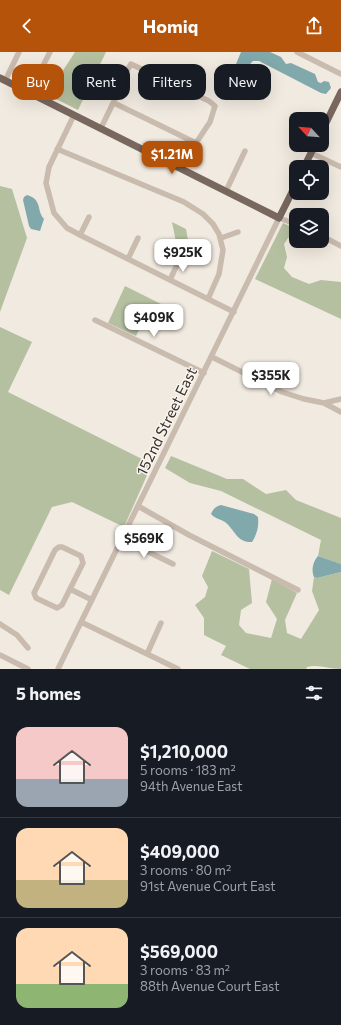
<!DOCTYPE html>
<meta charset="utf-8">
<style>
body{margin:0;font-family:Commissioner,sans-serif;background:#20242c;color:#f1f3f6;height:100vh;display:flex;flex-direction:column;font-size:15px;white-space:nowrap}
*{box-sizing:border-box;margin:0}
p{font-size:13px;color:#9ea1a6}
.icon{flex:none;width:22px;height:22px;fill:none;stroke:currentColor;stroke-width:2;stroke-linecap:round;stroke-linejoin:round}
.map{position:relative;height:617px;overflow:hidden}
.sheet{display:flex;flex-direction:column;background:#171b24;flex:1}
.sheet>*{flex:none}
.top-card{position:absolute;left:12px;top:12px;width:317px;height:36px;display:flex;gap:8px}
.needle{width:26px;rotate:296deg}
.tools{position:absolute;left:289px;top:60px;display:grid;gap:8px}
.tools a{display:grid;place-items:center;width:40px;height:40px;border-radius:8px;background:#171b24;box-shadow:0 4px 16px #0002;font-size:20px}
.price{position:absolute;translate:-50% -34px;padding:0 9px;border-radius:8px;background:#fff;color:#222;font-size:13px;line-height:26px;filter:drop-shadow(0 1px 2px #0008)}
.price::after{content:'';position:absolute;left:50%;top:24px;width:12px;height:9px;margin-left:-6px;background:inherit;clip-path:polygon(0 0,100% 0,50% 100%)}
.price.selected{background:#b45309;color:#fff}
ul{padding:0;list-style:none}
li{display:flex;align-items:center;gap:12px;height:100px;padding:0 16px}
li+li{border-top:1px solid #363941}
li span{display:grid;place-items:center;flex:none;width:112px;height:80px;border-radius:12px;color:#555}
li>.icon{margin-inline-start:auto}
span .icon{width:48px;height:48px;fill:#fffc;stroke-width:1}
li b{font-size:17px}
h2{display:flex;justify-content:space-between;align-items:center;height:48px;padding:0 16px;font-size:17px}
.tag{padding:0 14px;border-radius:12px;background:#171b24;box-shadow:0 4px 16px #0002;font-size:14px;line-height:36px}
.tag.selected{background:#b45309;color:#fff}
header{display:flex;justify-content:space-between;align-items:center;height:52px;padding:0 16px;background:#b45309;color:#fff;font-size:18px;font-weight:700}
.map>svg:first-child{display:block}
.green{fill:#b5c0a1}
.water{fill:#81a9ac}
.lines{fill:none;stroke-linecap:round;stroke-linejoin:round}
.minor{stroke:#c9bbad;stroke-width:5.5}
.major{stroke:#78675d;stroke-width:7}
.labels{text-anchor:middle;dominant-baseline:central;stroke-width:3;stroke-linejoin:round;paint-order:stroke}
.street-label{font-size:15px;fill:#382f2b;stroke:#f9f4ed}
</style>
<header><svg class="icon" aria-label="back" viewBox="0 0 24 24"><path d="M15 5l-7 7 7 7"/></svg>Homiq<svg class="icon" aria-label="share" viewBox="0 0 24 24"><path d="M12 15V3M7 8l5-5 5 5M5 13v7h14v-7"/></svg></header>
<div class="map">
<svg width="341" height="617" viewBox="0 0 341 617">
<rect width="100%" height="100%" fill="#f1eae0"/>
<!-- green -->
<path class="green" d="M75,0H106L78,58L36,37L46,16L62,20Z
M0,134L12,137L27,186L0,260Z
M172,170L186,177L191,205L187,206L183,201L178,200Z
M283,171L296,177V184L288,186L284,192L287,205L284,216L292,225L309,232L321,228L341,230V267L255,227Z
M125,234L173,258L162,276L144,268L136,284L108,271Z
M0,275L32,290L8,340L152,412L124,475L72,450L52,455L9,543L0,538Z
M171,404L227,427H243L266,442L286,438L296,448L341,466V512L318,504L321,488L221,439L190,431L165,416Z
M212,499L249,517L252,551L241,558L239,573L246,581L271,586L277,567L266,550L272,527L297,541L285,568L287,581L301,587L319,558L312,539L314,525L317,526L341,520V617C327,617 320,612 307,615L306,617H250L221,603L226,594L204,583V566L195,553L205,545L208,535L202,524Z"/>
<!-- water -->
<path class="water" d="M241,0H270L281,5L286,12L291,11L315,22L318,30L321,31L324,29L329,30L331,36L326,42L321,41L259,9H253L244,18L236,12Z
M27,143C43,148 36,158 44,167L40,179L31,177L29,174L23,148L24,145Z
M221,453L254,462L258,465C259,475 257,482 252,490C237,491 235,478 225,470C220,467 214,466 211,462C213,457 216,454 221,453Z
M318,504L341,512V520L317,526L314,525C311,519 313,509 318,504Z"/>
<g class="lines">
<!-- minor -->
<path class="minor" d="M297,0L341,22
M5,29L19,0
M29,41L50,0
M74,63L49,115L46,131L54,161L67,176L80,183L234,260
M101,76L116,45L122,27L131,12L209,49L215,54L210,70L196,91L114,51
M57,97L184,150L203,162L213,172L219,182L223,198L219,222L208,247
M311,101L341,115
M226,139L245,99
M80,183L89,165
M322,184L341,194
M221,186L238,180
M128,207L138,186
M170,228L180,206
M95,268L204,321
M212,305L282,340L304,347L324,351L341,360
M324,351L341,347
M138,454L189,483L298,538
M122,487L173,512
M59,495H62L81,504L83,511L62,553L57,556L36,546L34,541L55,498Z
M70,537L92,548
M81,570L178,617
M0,572L17,583L28,596
M147,602L161,571
M0,603L28,617
M58,617L279,166L296,172"/>
<!-- major -->
<path class="major" d="M0,26L279,166L296,132
M322,79L341,40
M304,115L315,93"/>
</g>
<g class="labels">
<!-- street labels -->
<g class="street-label">
<text transform="translate(166 369) rotate(-64)">152nd Street East</text>
</g>
</g>
</svg>
<div class="tools">
<a><svg class="needle" viewBox="-14 -14 28 28"><path d="M0-13l5 13h-10z" fill="#e53935"/><path d="M0 13l5-13h-10z" fill="#9ea1a6"/></svg></a>
<a><svg class="icon" aria-label="locate" viewBox="0 0 24 24"><circle cx="12" cy="12" r="6"/><path d="M12 2v4M12 18v4M2 12h4M18 12h4"/></svg></a>
<a><svg class="icon" aria-label="layers" viewBox="0 0 24 24"><path d="M12 4l9 5-9 5-9-5zM3 14l9 5 9-5"/></svg></a>
</div>
<b class="price selected" style="left:172px;top:123px">$1.21M</b>
<b class="price" style="left:183px;top:221px">$925K</b>
<b class="price" style="left:154px;top:286px">$409K</b>
<b class="price" style="left:271px;top:344px">$355K</b>
<b class="price" style="left:144px;top:507px">$569K</b>
<div class="top-card">
<a class="tag selected">Buy</a>
<a class="tag">Rent</a>
<a class="tag">Filters</a>
<a class="tag">New</a>
</div>
</div>
<section class="sheet">
<h2>5 homes<svg class="icon" aria-label="filters" viewBox="0 0 24 24"><path d="M4 7h16M4 17h16"/><circle cx="9" cy="7" r="2"/><circle cx="15" cy="17" r="2"/></svg></h2>
<ul>
<li><span style="background:linear-gradient(#f6c9c9 65%,#9aa5b1 0)"><svg class="icon" aria-label="home" viewBox="0 0 24 24"><path d="M3 11l9-7 9 7M6 9v11h12V9"/></svg></span><div><b>$1,210,000</b><p>5 rooms · 183 m²</p><p>94th Avenue East</p></div></li>
<li><span style="background:linear-gradient(#ffd9b3 65%,#c2b280 0)"><svg class="icon" aria-label="home" viewBox="0 0 24 24"><path d="M3 11l9-7 9 7M6 9v11h12V9"/></svg></span><div><b>$409,000</b><p>3 rooms · 80 m²</p><p>91st Avenue Court East</p></div></li>
<li><span style="background:linear-gradient(#ffd9b3 70%,#8fb573 0)"><svg class="icon" aria-label="home" viewBox="0 0 24 24"><path d="M3 11l9-7 9 7M6 9v11h12V9"/></svg></span><div><b>$569,000</b><p>3 rooms · 83 m²</p><p>88th Avenue Court East</p></div></li>
</ul>
</section>
